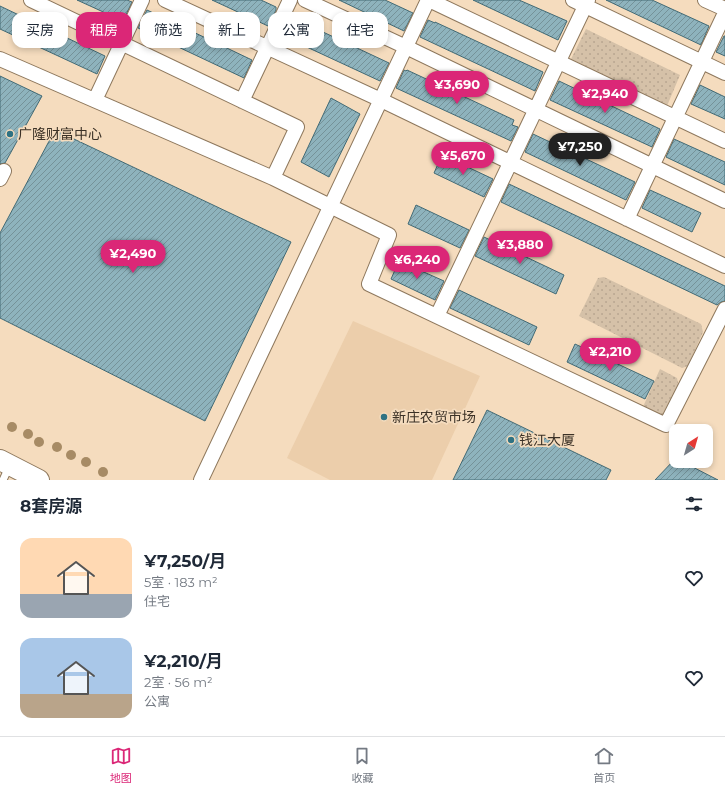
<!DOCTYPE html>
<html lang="zh">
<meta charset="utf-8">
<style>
body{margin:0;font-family:Montserrat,"Noto Sans SC",sans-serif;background:#f6f6f7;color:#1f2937;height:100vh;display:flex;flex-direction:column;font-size:15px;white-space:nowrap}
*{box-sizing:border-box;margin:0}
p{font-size:13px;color:#747a83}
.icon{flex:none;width:22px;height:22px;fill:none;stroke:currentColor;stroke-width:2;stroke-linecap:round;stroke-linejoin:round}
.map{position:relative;height:480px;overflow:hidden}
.sheet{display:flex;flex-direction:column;background:#fff;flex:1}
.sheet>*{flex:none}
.top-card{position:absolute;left:12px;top:12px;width:400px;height:36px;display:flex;gap:8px}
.needle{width:26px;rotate:37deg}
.controls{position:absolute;left:669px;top:424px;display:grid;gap:8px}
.controls a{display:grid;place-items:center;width:44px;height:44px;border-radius:8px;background:#fff;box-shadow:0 2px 6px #0003;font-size:20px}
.price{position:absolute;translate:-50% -34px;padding:0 9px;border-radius:14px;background:#db2777;color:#fff;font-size:13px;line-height:26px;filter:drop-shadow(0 1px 2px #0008)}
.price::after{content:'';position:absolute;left:50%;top:24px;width:12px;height:9px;margin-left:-6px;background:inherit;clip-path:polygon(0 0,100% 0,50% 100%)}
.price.selected{background:#222;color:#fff}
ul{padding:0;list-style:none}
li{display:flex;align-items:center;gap:12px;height:100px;padding:0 20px}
li span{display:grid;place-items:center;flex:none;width:112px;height:80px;border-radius:12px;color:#555}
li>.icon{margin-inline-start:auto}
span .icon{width:48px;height:48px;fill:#fffc;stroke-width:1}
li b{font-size:17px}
h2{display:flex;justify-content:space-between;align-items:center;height:48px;padding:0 20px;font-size:17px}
.chip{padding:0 14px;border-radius:12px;background:#fff;box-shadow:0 2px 6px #0003;font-size:14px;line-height:36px}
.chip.selected{background:#db2777;color:#fff}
.dock{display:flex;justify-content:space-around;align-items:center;height:56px;border-top:1px solid #e0e1e3;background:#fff;font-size:11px;color:#747a83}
.dock a{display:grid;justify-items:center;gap:2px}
.dock .selected{color:#db2777}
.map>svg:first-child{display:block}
.built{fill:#ecceab}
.green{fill:url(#green-dots)}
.building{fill:url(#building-hatch);stroke:#426a75}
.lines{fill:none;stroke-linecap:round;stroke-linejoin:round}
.lane-casing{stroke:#8e785d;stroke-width:9}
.street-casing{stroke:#8e785d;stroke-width:16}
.secondary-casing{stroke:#8e785d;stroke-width:22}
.lane{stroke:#fff;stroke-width:7}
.street{stroke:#fff;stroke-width:14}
.secondary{stroke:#fff;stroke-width:20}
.tree{fill:#a78b65}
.poi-dot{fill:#2f7283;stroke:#f5dcbe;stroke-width:1.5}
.labels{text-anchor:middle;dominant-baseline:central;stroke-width:3.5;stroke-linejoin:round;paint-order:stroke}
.poi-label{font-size:14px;fill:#3b3126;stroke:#f5dcbe;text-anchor:start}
</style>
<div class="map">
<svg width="725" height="480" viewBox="0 0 725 480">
<defs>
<pattern id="green-dots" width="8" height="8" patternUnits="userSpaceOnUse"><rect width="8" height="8" fill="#d5c1a8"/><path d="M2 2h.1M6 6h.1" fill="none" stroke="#b8a690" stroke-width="1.8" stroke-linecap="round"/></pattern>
<pattern id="building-hatch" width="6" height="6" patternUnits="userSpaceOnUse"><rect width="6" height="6" fill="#8eb3bd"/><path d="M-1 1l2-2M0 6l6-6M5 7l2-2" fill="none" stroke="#759299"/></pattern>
</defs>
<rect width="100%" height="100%" fill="#f5dcbe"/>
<!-- built -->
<path class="built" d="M353,321L480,376L432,480H330L287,458Z"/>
<!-- green -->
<path class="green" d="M586,29L680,75L667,106L571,59Z
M604,277L701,324L703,332L688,366L682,368L579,316L598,278Z
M660,369L677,378L679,387L665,420L642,409Z"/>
<!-- building -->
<path class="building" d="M77,0H127L132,2L123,21Z
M212,0H261L276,7V10L268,26Z
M339,0H385L413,13L404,31Z
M473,0H519L567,21L558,40Z
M606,0H652L709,26L701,45Z
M0,6L105,56L97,74L0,29Z
M147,10L252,60L244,78L138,28Z
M291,17L389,63L380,81L283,36Z
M428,20L435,23V22L543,72L535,91L420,37Z
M724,36H725V56L716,52Z
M404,70L406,71L407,70L514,120L512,125L518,127L511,141L396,88Z
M0,76L42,96L5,163L0,164Z
M559,81L660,129L652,147L550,100Z
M700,85L725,97V119L691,104Z
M331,98L360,114L329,177L301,162Z
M55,130L291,242L205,421L0,318V233Z
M533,134L635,182L626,200L525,152Z
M674,139L725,162V185L666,157Z
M442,155L493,179L484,197L434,173Z
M509,184L725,286V301L721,302L717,305L501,202Z
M650,190L701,213L692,232L642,208Z
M416,205L469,230L460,248L408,224Z
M484,237L564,275L556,294L475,256Z
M399,261L444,281L435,300L391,279Z
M459,290L537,327L529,345L450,308Z
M575,344L654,381L645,399L567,362Z
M487,410L611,470L606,480H453Z
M676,458V461H681L718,480H655Z"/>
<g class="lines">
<defs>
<path id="lane" d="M3,480L9,467"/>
<path id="street" d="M31,0L297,127L273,178
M165,0L381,100L725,266
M305,0L406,47L725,201
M429,0L725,141
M573,0L725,73
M705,0L725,9
M0,59L273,178L389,235L369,284L666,425L725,309
M95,100L142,0
M242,101L290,0
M0,179L4,171
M627,219L725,13
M437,316L588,0
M201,480L428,0"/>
<path id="secondary" d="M0,460L39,480"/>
</defs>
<!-- lane casing -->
<use href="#lane" class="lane-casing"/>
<!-- street casing -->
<use href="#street" class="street-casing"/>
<!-- secondary casing -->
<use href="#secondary" class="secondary-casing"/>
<!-- lane -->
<use href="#lane" class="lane"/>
<!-- street -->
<use href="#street" class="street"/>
<!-- secondary -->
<use href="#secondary" class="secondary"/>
</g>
<!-- trees -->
<g class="tree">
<circle cx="12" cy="427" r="5"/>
<circle cx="28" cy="434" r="5"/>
<circle cx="39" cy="442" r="5"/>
<circle cx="57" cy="447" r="5"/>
<circle cx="71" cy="455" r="5"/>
<circle cx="86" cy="462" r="5"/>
<circle cx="103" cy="472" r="5"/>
</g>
<!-- markers -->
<g class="poi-dot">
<circle cx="10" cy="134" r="4"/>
<circle cx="384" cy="417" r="4"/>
<circle cx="511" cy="440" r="4"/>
</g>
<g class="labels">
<!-- poi labels -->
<g class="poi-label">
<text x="18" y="134">广隆财富中心</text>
<text x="392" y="417">新庄农贸市场</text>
<text x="519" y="440">钱江大厦</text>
</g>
</g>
</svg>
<div class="controls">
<a><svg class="needle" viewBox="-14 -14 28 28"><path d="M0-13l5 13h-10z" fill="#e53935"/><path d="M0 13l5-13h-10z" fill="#747a83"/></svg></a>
</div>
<b class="price" style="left:457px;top:105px">¥3,690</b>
<b class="price" style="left:605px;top:114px">¥2,940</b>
<b class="price selected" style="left:580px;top:167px">¥7,250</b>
<b class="price" style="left:463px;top:176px">¥5,670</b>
<b class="price" style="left:520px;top:265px">¥3,880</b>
<b class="price" style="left:133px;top:274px">¥2,490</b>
<b class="price" style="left:417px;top:280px">¥6,240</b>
<b class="price" style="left:610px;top:372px">¥2,210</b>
<div class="top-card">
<a class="chip">买房</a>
<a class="chip selected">租房</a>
<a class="chip">筛选</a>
<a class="chip">新上</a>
<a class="chip">公寓</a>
<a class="chip">住宅</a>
</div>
</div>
<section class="sheet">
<h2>8套房源<svg class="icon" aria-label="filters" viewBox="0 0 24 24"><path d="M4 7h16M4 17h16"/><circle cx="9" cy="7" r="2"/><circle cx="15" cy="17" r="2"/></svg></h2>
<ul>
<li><span style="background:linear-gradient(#ffd9b3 70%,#9aa5b1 0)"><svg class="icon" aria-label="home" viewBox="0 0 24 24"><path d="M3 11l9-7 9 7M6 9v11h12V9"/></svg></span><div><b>¥7,250/月</b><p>5室 · 183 m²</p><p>住宅</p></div><svg class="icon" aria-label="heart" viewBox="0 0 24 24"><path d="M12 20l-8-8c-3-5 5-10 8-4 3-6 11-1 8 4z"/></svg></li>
<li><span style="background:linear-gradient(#a9c7e8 70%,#b9a48a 0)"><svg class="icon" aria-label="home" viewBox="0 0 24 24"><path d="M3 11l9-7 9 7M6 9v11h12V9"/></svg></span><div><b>¥2,210/月</b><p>2室 · 56 m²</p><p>公寓</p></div><svg class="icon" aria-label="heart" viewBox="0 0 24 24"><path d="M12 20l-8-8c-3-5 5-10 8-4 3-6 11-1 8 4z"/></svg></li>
</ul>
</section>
<nav class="dock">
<a class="selected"><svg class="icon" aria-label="map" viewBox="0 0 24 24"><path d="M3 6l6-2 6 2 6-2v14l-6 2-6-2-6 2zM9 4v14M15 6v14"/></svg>地图</a>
<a><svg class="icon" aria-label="saved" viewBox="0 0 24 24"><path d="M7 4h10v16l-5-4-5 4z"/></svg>收藏</a>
<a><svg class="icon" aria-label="home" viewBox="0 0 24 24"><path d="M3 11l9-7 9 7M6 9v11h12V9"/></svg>首页</a>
</nav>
